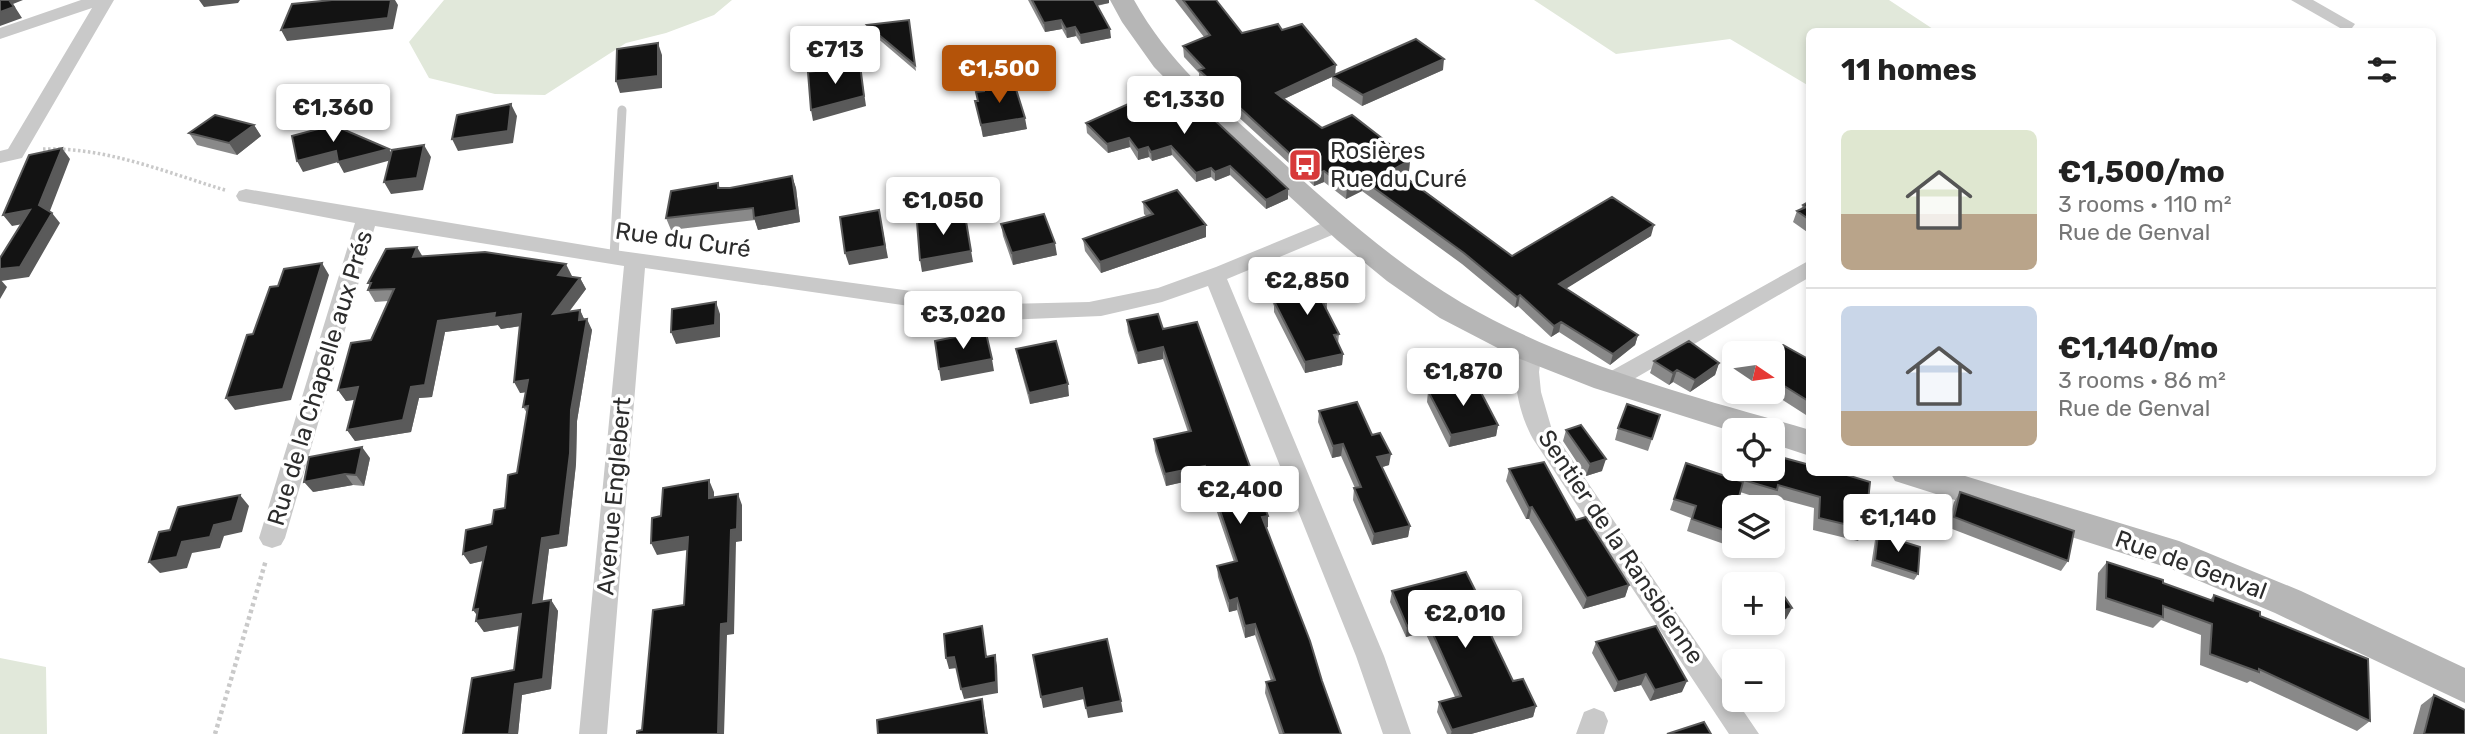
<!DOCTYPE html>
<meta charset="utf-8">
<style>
body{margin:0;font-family:Rubik,sans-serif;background:#f2f2f2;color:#222;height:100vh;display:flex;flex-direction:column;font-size:26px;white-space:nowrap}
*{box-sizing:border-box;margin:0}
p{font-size:23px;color:#767676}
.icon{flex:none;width:38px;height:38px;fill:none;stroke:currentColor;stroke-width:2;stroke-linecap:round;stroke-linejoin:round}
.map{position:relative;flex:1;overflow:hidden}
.sheet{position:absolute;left:1806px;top:28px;width:630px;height:448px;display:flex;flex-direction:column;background:#fff;border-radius:10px;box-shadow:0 4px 10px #0003}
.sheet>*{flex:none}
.needle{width:46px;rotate:103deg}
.fabs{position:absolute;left:1722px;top:341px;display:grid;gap:14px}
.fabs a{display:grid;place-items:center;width:63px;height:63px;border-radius:10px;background:#fff;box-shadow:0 4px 10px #0003;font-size:35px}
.price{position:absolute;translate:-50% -60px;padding:0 16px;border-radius:7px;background:#fff;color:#222;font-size:23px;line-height:46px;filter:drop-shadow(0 2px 4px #0008)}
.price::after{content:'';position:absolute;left:50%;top:42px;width:21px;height:16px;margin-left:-10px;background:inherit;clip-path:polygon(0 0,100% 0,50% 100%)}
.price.on{background:#b45309;color:#fff}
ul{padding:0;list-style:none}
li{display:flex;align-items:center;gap:21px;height:175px;padding:0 35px}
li+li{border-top:2px solid #e0e0e0}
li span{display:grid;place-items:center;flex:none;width:196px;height:140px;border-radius:10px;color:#555}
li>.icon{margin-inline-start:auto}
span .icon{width:84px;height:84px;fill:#fffc;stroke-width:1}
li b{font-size:30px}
h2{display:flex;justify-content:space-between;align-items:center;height:84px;padding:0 35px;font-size:30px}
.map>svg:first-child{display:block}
.green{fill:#e1e8da}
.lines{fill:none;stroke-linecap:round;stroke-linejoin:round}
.path-far1{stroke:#c9c9c9;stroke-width:3.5;stroke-dasharray:2.5 2.5;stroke-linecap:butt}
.path{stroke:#c9c9c9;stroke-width:4.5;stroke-dasharray:3.5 3.5;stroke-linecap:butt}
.lane{stroke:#c9c9c9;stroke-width:9}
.street{fill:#c9c9c9;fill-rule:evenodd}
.secondary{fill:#b6b6b6;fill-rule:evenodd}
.wall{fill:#898989}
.shaded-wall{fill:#5a5a5a}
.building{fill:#131313;stroke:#5a5a5a;stroke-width:2}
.labels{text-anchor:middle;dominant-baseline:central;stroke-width:7;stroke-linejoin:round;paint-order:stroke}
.poi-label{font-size:24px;fill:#2c2c2c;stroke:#fff;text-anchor:start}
.street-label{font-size:24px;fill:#2c2c2c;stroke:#fff}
</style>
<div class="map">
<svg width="2465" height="734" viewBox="0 0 2465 734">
<rect width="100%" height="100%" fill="#fff"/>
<!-- green -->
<path class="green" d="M444,0H732L714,15L666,33L626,43L545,95L495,94L429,78L409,42Z
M1534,0H1889L1936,31L1810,32L1809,86L1730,39L1616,54Z
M0,658L46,667L47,734H0Z"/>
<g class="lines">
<!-- path-far1 -->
<path class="path-far1" d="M43,149C106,147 165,172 225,190"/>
<!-- path -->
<path class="path" d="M215,734L266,560"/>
<!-- lane -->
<path class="lane" d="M614,257L622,110"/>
<!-- street -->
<path class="street" d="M81,0H114L22,158L0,163V151L8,149L92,8L0,39V28Z
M2291,0H2313L2355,24L2352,28H2340Z
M246,189L614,250L1006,304L1089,302L1158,288L1216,267L1330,220H1344L1347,225L1344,230L1227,279L1384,656L1411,734H1383L1356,656L1208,286L1162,302L1101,316L1006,320L645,268L607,734H579L624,266L375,226L285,538L281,545L272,548L263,545L259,538L355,223L239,201L236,196L239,191Z
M1810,260V277L1620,387L1612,389L1604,387L1601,381L1604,375Z
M1531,342L1539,344L1542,350L1539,372L1541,392L1552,430L1759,734H1729L1533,439C1519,414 1508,371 1523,344Z
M1594,708L1604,712L1608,721L1604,734H1576L1584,712Z"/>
<!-- secondary -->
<path class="secondary" d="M1110,0H1134C1167,60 1217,103 1268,149C1329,204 1391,261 1462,303C1569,365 1692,396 1810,430V456L1773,444V430L1734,432L1594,388L1515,357L1440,318L1387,281L1337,240L1205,119L1154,67L1122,22Z
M1890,472H1952L2179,541L2301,591L2465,668V703L2275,613L2169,568L1895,481Z"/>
</g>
<!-- wall -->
<path class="wall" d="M1028,0H1109V3L1097,6L1111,38L1081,44L1076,36L1067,38L1062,29L1045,32Z
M1175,0H1216L1242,33L1282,30L1335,74L1443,70L1362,106L1332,86V77L1284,99L1322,128L1410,160L1409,171L1402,174L1512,256L1651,236L1566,288L1638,335L1635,345L1610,365L1559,332L1551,337L1518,306L1515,308L1462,264L1362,191L1346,199L1324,182L1314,186L1199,81V73L1184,57L1183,46L1204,37Z
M909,20L916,71L869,31L867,25Z
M1175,83L1288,189V199L1266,209L1230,175L1215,181L1211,177L1196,182L1172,155L1152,161L1149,157L1138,160L1130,147L1108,153L1087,133L1086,123Z
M1008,87L1027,129L983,137L975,101H978L976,92Z
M254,125L261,136L237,155L197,145L189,133Z
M792,176L796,188L800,222L758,230L755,220L671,230L666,218L718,183L720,188H730Z
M1810,201V234L1793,222L1797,211L1801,209L1803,205Z
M1143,202L1206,225V237L1101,273L1085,251L1083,239L1146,216L1144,214Z
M1001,224L1057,255L1013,265L1003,236Z
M423,256L572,276L571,277L580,278L586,289L569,312L580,310L584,319L592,330L577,421L576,464L567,546L549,549L542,602L551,600L558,611L551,689L522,695L518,734H463L514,670L519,626L484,632L476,621L477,615L473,610L483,561L470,564L492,524L505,508L517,473L527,413L523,407L526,392L520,393V326L501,329L498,325L445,332L432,397L419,398L411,432L355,441L347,430L354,400L346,401L338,390L371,340L388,301L375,302L368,290L370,286L368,283Z
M1269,283L1327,302V310L1339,334L1338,344L1343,354L1342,365L1305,373L1274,312V306L1269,294Z
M1127,320L1163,329L1268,516V527L1266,528L1341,734H1279L1265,693L1266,682L1271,681L1255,635L1245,638L1237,610L1229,612L1218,577L1217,566L1234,562L1205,477L1166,486L1155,451L1154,439L1188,432L1163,359L1138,364L1128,332Z
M1016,349L1069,396L1030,404L1018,360Z
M1773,354L1810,360V411L1806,415L1770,392H1773Z
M1654,361L1719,363L1715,375L1690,392L1673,382L1669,385L1650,373Z
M1428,391L1498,425L1496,436L1449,447L1427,402Z
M1319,411L1372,435L1389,465L1382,467L1410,526L1408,537L1372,545L1353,500L1354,488H1355L1341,456L1332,458L1318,422Z
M1660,415L1648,451L1615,440L1618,428Z
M1566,430L1602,471L1586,476L1563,441Z
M1773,455L1865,529L1858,541L1813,530L1814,508L1773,497L1771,502L1740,492L1729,532L1724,544L1687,531L1691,518L1670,510L1686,463L1737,480L1740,469H1773Z
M370,458L364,486L353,485L313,492Z
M1509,469L1576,520L1629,585L1625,597L1583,609L1529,519H1526L1506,481Z
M1960,492L2068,561L2061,571L1947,527L1954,502Z
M1878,534L1918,574L1914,580L1871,566L1875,540Z
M2107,562L2210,600L2214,595L2260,616L2370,721L2357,731L2250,681L2247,683L2200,665L2201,635L2161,620L2153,628L2096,610L2098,573Z
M1392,591L1481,614L1513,681L1536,706L1533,717L1471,734H1447L1437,712L1439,702L1455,697L1425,632L1406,637L1390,602Z
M1734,594V606L1731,601Z
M1745,623H1773L1749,629Z
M1596,642L1682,692L1650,701L1641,685L1614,692L1592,653Z
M2434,695L2465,734H2413L2421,705Z"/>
<!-- shaded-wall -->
<path class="shaded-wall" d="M9,0H23L13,4L22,18L0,26V12Z
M199,0H240L238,3L204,7Z
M391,0H395L398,5L393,29L287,41L281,30Z
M1093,0H1109V3L1093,6Z
M1061,20L1062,29L1045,32L1044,23Z
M1075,27L1076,36L1067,38L1066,29Z
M1110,29L1111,38L1081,44L1080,35Z
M658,43L662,55V88L620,93L616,81Z
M1444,59L1443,70L1362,106L1363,95Z
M860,65L866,106L813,121L811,110Z
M1336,65L1335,76H1332V77L1275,103L1276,93Z
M511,104L517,116L513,143L458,151L452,139Z
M1025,118L1027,129L983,137L981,125Z
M254,125L261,136L237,155L229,143Z
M1129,138L1130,147L1108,153L1107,144Z
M424,145L431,157L423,190L391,194L384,182Z
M1171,146L1172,155L1152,161L1151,152Z
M1148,147L1149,157L1138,160V150Z
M62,148L70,159L48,216L39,205Z
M389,149L395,159L344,173L338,162L303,172L297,161L336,151Z
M1410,160L1409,171L1393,179L1394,169Z
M1230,166V175L1215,181V172Z
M1211,168V177L1196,182V173Z
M1324,171V182L1314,186V176Z
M792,176L796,188L800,222L758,230L754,218Z
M1363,180L1362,191L1346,199L1347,188Z
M1288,189V199L1266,209V200Z
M30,210L39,221L12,226L3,215Z
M879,210L888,258L849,265L845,253Z
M52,213L60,223L29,277L1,281L0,279V269Z
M965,215L973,262L922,272L920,260Z
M1206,225V237L1101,273L1100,262Z
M1654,225L1651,236L1556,295L1559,284Z
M1055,243L1057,255L1013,265L1012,253Z
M417,247L424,259L413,257Z
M322,263L329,275L291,400L235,410L226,398Z
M566,264L572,276L564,286L558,275Z
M580,278L586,289L558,326L553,314Z
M0,279L7,287L0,299Z
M1520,295L1518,306L1515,308L1517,297Z
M716,302L720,314V337L676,344L671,332Z
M580,310L585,321L579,320Z
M495,313L521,314L527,325L501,329L498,325L445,332L432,397L419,398L411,432L355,441L347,430L411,387L438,321Z
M587,319L592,330L577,421L576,464L567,546L549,549L541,614L533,603L542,538L571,410Z
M1561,322L1559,332L1551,337L1554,326Z
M1638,335L1635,345L1610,365L1613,354Z
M1163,347V359L1138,364L1137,353Z
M1343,354L1342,365L1305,373V362Z
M992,359L994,371L941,381L939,369Z
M1719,363L1715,375L1690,392L1695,380Z
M1677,370L1673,382L1669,385L1673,373Z
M528,380L534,391L520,393L514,382Z
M1068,384L1069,396L1030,404L1029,393Z
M358,387L365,398L346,401L338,390Z
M1498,425L1496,436L1449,447L1451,435Z
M1343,444L1341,456L1332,458L1333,446Z
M362,447L370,458L364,486L356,475Z
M1391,454L1389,465L1376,469L1377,457Z
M1606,459L1602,471L1586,476L1590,464Z
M1205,466V477L1166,486L1165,474Z
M345,474L353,485L313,492L304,482Z
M709,480L714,492V510L709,498Z
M738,494L742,505V541L736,542L734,634L727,635L724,734H718L721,624L731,530Z
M240,495L249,506L242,532L224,536L220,548L192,553L187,568L160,573L149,562L182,542L214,525Z
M1532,507L1529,519H1526L1529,508Z
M1268,516V527L1261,529L1262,517Z
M1410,526L1408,537L1372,545L1374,534Z
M688,537L693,549L657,555L651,543Z
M486,547L494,558L470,564L463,554Z
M1629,585L1625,597L1583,609L1587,598Z
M1237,598V610L1229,612V601Z
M551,600L558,611L551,689L522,695L518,734H509L515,684Z
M1792,608L1786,619L1773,623V613Z
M478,609L521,614L528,624L484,632L476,621L481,620L473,610Z
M1427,621L1425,632L1406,637L1407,626Z
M1752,623H1773L1749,629Z
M1255,624V635L1245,638V626Z
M995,655L997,666L998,693L964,699L961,689Z
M954,657L957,668L949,669L946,658Z
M1646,674L1641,685L1614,692L1618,682Z
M1687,681L1682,692L1650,701L1655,690Z
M1082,688L1084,699L1043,708L1041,697Z
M982,699L984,709L988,734H986Z
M1121,701L1123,712L1088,718L1086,708Z
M1536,706L1533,717L1471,734H1451L1452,730Z"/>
<!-- building -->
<path class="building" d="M0,0H9L14,7L0,12Z
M332,0H391L388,18L281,30L292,4Z
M1032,0H1094L1110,29L1080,35L1075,27L1066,29L1061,20L1044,23Z
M1183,0H1216L1242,33L1278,24L1282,30L1302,24L1336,65L1276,93L1322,128L1352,115L1410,160L1394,169L1512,256L1612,197L1654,225L1559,284L1638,335L1613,354L1561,322L1554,326L1520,295L1517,297L1464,253L1363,180L1347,188L1324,171L1314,176L1199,70L1204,68L1183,46L1210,35Z
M909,20L915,65L867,25Z
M1416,39L1444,59L1363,95L1332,76Z
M658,43V76L616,81L617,49Z
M860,65L864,96L811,110L808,72Z
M1175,83L1288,189L1266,200L1230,166L1215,172L1211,168L1196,173L1171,146L1151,152L1148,147L1138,150L1129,138L1107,144L1086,123Z
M1007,84L1008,87L1015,86L1025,118L981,125L975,101H978L976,92L984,91V88Z
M511,104L508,131L452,139L457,115Z
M215,115L254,125L229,143L189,133Z
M333,125L389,149L338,162L336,151L297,161L292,136Z
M424,145L417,178L384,182L392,150Z
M62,148L39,205L52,213L20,267L0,269V258L30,210L3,215L29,155Z
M792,176L797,210L754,218L753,208L666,218L671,191L718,183V188H730Z
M1177,190L1206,225L1100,262L1083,239L1153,214L1143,202Z
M1810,201V220L1797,211L1806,207L1803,205Z
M879,210L885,246L845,253L840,217Z
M1044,214L1055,243L1012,253L1001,224Z
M965,215L971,251L920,260L917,222Z
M417,247L413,257L485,252L566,264L558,275L580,278L553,314L580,310L579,320L587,319L571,410L570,453L560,535L542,538L533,603L551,600L543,679L515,684L509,734H463L472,678L514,670L521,614L476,621L478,609L473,610L486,547L463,554L466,530L492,524L494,510L505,508L508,475L517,473L528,406L523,407L528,380L514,382L521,314L494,318L495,313L438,321L425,385L411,387L403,420L347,430L358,387L338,390L351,343L371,340L394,289L368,290L371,283H368L386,249Z
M322,263L283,389L226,398L247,335L253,334L270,287L278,286L284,269Z
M1315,275L1327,302L1323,303L1339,334L1334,335L1343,354L1305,362L1274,301H1277L1269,283Z
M716,302L715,325L671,332L672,309Z
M1158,314L1163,329L1197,322L1268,516L1262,517L1310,641L1322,681L1341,734H1284L1266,682L1275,680L1255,624L1245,626L1237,598L1229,601L1217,566L1237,561L1205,466L1165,474L1154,439L1191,431L1163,347L1137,353L1127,320Z
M986,333L992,359L939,369L935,341L960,336V338Z
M1056,341L1068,384L1029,393L1016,349Z
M1689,341L1719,363L1695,380L1677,370L1673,373L1654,361Z
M1776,345H1783L1810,360V402L1773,379V354H1764Z
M1475,381L1498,425L1451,435L1428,391Z
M1357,402L1372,435L1380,433L1391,454L1377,457L1410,526L1374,534L1354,488L1361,487L1343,444L1333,446L1319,411Z
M1627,404L1660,415L1652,439L1618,428Z
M1581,425L1606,459L1590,464L1566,430Z
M362,447L356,475L345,474L304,482L309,457Z
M1773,455L1810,465V472H1837L1870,482L1865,529L1819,518L1820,497L1778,485L1777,490L1740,479L1742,469H1773Z
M1544,462L1576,520L1586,517L1629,585L1587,598L1532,507L1529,508L1509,469Z
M1686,463L1743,482L1736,508H1734V514L1729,532L1692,519L1696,506L1674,499Z
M709,480V498L738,494L737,529L731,530L728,623L721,624L718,734H637V731L642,730L653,610L684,605L688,537L651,543L652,518L661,516L663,488Z
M1960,492L2074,531L2068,561L1954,517Z
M240,495L232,521L214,525L210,537L182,542L177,557L149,562L159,532L170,530L178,507Z
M1878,534L1920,547L1918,574L1875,560Z
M2107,562L2163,580V583L2213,601L2214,595L2260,612V616L2368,659L2370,721L2259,669V672L2210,654L2212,624L2163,606V617L2106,598Z
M1466,572L1483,606L1478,608L1513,681L1523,679L1536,706L1452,730L1439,702L1461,696L1427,621L1407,626L1392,591Z
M1773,580L1792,608L1773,613V584H1755Z
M982,626L986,657L995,655L996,682L961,689L954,657L946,658L944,634Z
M1656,626L1687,681L1655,690L1646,674L1618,682L1596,642Z
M1107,639L1121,701L1086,708L1082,688L1041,697L1033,655Z
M2434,695L2465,710V734H2424Z
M982,699L986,734H878L877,720Z
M1704,722L1711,734H1667Z"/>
<!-- icons -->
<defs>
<symbol id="bus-square" viewBox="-11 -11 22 22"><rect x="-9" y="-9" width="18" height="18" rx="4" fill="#d73939" stroke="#fff"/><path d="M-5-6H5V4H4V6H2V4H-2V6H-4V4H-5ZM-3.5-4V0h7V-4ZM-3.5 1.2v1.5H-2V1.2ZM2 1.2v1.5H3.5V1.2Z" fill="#fff"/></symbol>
</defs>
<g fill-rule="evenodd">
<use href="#bus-square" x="1286" y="146" width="38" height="38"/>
</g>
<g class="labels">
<!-- poi labels -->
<g class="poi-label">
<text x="1330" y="151">Rosières<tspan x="1330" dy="28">Rue du Curé</tspan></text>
</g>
<!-- street labels -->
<g class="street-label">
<text transform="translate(683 240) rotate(8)">Rue du Curé</text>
<text transform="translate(320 378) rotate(-73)">Rue de la Chapelle aux Prés</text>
<text transform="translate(614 496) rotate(-85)">Avenue Englebert</text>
<text transform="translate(1621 547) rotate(56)">Sentier de la Ransbienne</text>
<text transform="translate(2191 565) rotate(20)">Rue de Genval</text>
</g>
</g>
</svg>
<div class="fabs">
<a><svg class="needle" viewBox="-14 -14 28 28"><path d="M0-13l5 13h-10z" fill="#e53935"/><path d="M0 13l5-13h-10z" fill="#767676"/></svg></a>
<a><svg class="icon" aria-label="locate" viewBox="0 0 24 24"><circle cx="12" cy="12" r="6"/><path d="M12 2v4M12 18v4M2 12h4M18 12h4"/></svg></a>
<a><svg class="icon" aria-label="layers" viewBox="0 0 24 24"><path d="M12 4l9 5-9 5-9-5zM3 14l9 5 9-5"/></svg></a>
<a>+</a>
<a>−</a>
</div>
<b class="price" style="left:835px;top:86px">€713</b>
<b class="price on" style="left:999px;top:105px">€1,500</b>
<b class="price" style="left:1184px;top:136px">€1,330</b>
<b class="price" style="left:333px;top:144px">€1,360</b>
<b class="price" style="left:943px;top:237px">€1,050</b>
<b class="price" style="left:1307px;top:317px">€2,850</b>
<b class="price" style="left:963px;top:351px">€3,020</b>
<b class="price" style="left:1463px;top:408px">€1,870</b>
<b class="price" style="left:1240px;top:526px">€2,400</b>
<b class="price" style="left:1898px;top:554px">€1,140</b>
<b class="price" style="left:1465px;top:650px">€2,010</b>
<section class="sheet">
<h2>11 homes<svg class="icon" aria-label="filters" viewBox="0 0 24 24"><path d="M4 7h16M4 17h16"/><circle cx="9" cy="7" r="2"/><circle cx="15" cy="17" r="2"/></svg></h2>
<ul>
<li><span style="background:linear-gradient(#dfe7d0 60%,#b9a48a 0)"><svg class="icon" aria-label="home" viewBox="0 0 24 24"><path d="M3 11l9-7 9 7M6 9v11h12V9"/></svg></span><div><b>€1,500/mo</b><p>3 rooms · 110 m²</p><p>Rue de Genval</p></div></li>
<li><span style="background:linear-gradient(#c9d6e8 75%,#b9a48a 0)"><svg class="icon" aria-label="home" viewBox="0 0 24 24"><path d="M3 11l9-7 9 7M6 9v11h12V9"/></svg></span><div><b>€1,140/mo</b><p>3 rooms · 86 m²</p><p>Rue de Genval</p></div></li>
</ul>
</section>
</div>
